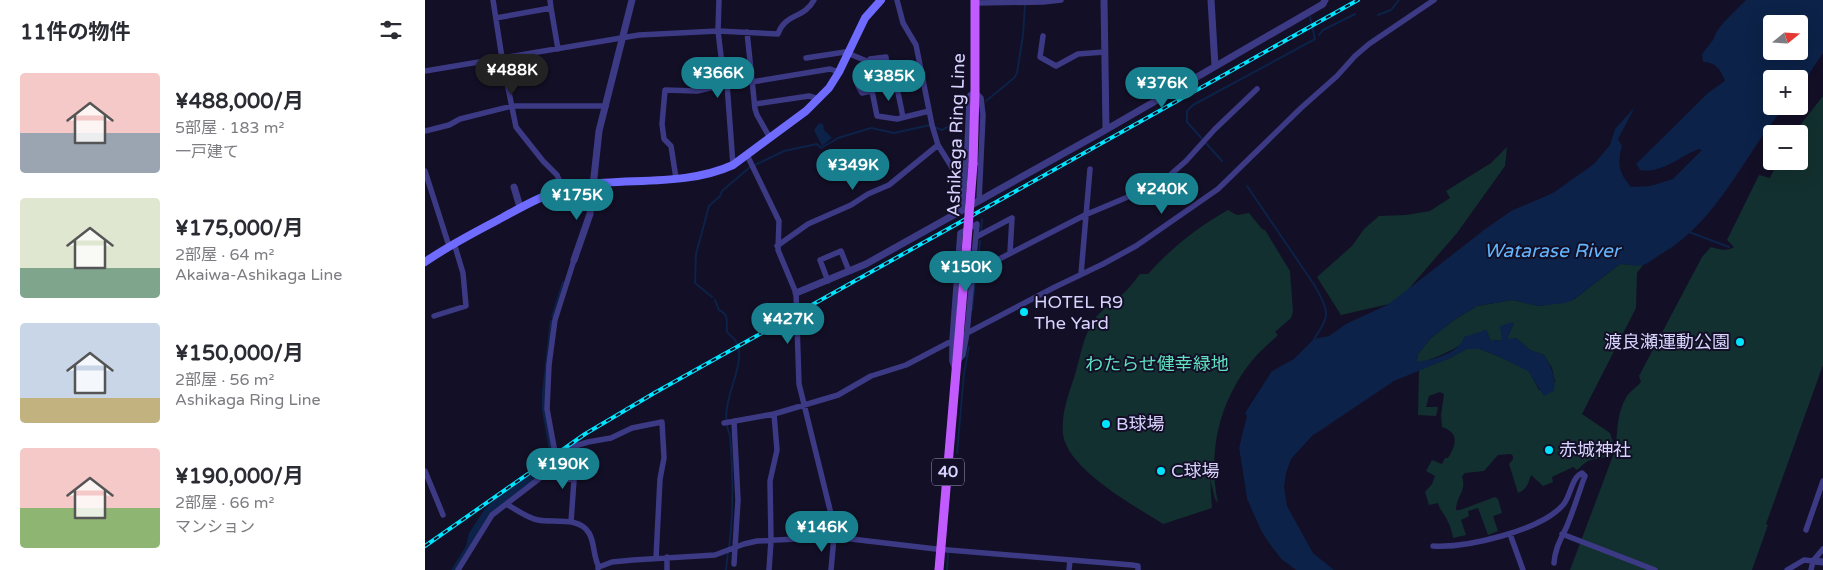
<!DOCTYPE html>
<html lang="ja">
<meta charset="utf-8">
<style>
body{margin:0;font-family:"Varela Round","Noto Sans JP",sans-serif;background:#f7f7f7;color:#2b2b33;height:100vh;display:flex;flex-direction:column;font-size:19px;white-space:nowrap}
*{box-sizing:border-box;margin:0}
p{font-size:16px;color:#7c7c81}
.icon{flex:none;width:28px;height:28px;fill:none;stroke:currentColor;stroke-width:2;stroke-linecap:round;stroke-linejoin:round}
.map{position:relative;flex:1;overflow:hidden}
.side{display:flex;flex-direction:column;background:#fff;width:425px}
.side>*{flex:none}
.needle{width:32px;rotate:72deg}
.tools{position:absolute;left:1338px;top:15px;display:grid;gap:10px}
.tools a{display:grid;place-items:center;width:45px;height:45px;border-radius:5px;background:#fff;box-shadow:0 5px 20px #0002;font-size:25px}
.price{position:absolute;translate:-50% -42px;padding:0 11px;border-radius:18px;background:#187f8f;color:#fff;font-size:16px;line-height:32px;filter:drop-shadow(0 1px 2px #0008)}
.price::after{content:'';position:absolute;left:50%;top:30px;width:15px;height:11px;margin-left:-8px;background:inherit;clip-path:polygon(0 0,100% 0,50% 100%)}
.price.on{background:#222;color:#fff}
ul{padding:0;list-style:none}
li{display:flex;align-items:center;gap:15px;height:125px;padding:0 20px}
li span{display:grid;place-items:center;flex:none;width:140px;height:100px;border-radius:5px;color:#555}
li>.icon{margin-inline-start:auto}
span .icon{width:60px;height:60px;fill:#fffc;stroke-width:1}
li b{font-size:21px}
h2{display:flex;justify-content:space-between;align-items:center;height:60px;padding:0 20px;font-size:21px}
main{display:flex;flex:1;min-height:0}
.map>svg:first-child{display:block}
.green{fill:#12302f}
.water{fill:#0c2248;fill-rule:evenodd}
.pier{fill:#130f26}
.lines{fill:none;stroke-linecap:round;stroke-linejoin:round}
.stream{stroke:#0c2248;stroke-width:2}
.minor{stroke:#3d3a85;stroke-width:5.5}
.tertiary{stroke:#3d3a85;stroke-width:7}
.secondary{stroke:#6f6bff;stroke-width:8}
.primary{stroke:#c25bff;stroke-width:9}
.rail-casing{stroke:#00e5ff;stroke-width:4}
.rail{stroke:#130f26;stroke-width:2;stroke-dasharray:5.5;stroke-linecap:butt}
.primary-bridge{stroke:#c25bff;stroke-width:9}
.poi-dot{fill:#00e5ff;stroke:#130f26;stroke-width:2}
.labels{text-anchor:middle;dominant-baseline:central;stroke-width:4;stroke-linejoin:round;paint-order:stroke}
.shield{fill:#130f26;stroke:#9e99be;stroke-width:1}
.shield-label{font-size:16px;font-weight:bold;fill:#d9d4ff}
.street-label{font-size:18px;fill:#d9d4ff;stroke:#130f26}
.poi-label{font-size:18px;fill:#d9d4ff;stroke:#130f26;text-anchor:start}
.park-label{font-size:18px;fill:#5fe0c0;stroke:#130f26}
.water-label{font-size:19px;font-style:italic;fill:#62b6ff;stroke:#130f26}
</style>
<main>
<section class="side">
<h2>11件の物件<svg class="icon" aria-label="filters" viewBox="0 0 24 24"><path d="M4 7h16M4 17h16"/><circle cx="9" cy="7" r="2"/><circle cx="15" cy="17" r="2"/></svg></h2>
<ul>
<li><span style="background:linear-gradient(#f6c9c9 60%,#9aa5b1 0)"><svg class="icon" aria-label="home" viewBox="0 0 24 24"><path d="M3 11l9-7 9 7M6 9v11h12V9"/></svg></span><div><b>¥488,000/月</b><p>5部屋 · 183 m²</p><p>一戸建て</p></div></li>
<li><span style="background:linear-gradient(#dfe7d0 70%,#7fa58c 0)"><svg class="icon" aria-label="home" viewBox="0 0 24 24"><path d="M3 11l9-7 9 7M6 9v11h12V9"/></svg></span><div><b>¥175,000/月</b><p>2部屋 · 64 m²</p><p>Akaiwa-Ashikaga Line</p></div></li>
<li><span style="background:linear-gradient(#c9d6e8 75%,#c2b280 0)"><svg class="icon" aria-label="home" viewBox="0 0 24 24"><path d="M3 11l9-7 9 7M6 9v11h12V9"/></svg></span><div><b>¥150,000/月</b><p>2部屋 · 56 m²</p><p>Ashikaga Ring Line</p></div></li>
<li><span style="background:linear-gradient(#f6c9c9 60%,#8fb573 0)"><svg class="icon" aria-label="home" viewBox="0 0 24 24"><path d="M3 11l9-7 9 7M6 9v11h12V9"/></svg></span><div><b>¥190,000/月</b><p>2部屋 · 66 m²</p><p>マンション</p></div></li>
</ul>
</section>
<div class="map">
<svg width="1398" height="570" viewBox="0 0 1398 570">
<rect width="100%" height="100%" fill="#130f26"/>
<!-- green -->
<path class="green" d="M1398,96V365L1341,524L1343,525L1327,570H1145L1189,453C1194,433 1190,416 1202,396C1206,390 1212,387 1216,382L1214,376L1277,257L1286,247C1293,249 1303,252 1309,247L1302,240L1334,175L1345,178L1353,161H1374V134H1368Z
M1082,147L1080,166L1032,233L981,292L964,304L916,315L892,277L927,246L939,229L954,216L981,215L1005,211L1025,198L1021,191L1066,163Z
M803,210L812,215L824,213L837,229L840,230L865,271L868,312L866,318L850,332L853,335C846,342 837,349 831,356C795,397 782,451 793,503L790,499L785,479L787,508L738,524C710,506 642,469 638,434C636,415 643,395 649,378C655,359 658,336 669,320C677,308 690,302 700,292C706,286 710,280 715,274H723C746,248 773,227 803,210Z
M1195,264L1218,265L1212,273L1211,308L1157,414L1185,433L1189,445C1182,460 1180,457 1166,460C1161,461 1156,467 1152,470L1148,467L1127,477L1128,482L1118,486L1106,475C1103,484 1102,489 1093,493L1084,464L1088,459V456L1086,454L1073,455L1059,471L1040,473L1037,476C1042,492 1031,496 1031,510H1035L1070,497L1073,499L1077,513L1068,516L1073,531L1063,535L1053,508L1043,511L1044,516L1036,520L1041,535L1028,538C1027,533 1026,527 1023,522C1020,514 1015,511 1013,503L1004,505L1000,492L1007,484L1010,476L1001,471L1007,460L1017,464L1020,458H1023C1031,445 1035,433 1017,427L1016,415L1019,394L1015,392L1004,396L1001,407H1013L1011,416L993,415L994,370L1025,358L1041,349H1055L1075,357L1104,371L1114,390L1130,382L1127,368L1119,355L1105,350L1091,338L1081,340L1089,323L1077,340L1066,341L1061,330C1038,343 1018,358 991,363L993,354L1006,338L1029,320L1052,306L1087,300L1114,306L1148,300Z"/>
<!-- water -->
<path class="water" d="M1321,0H1398V53L1374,89V79H1346V106H1360C1319,155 1294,219 1238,253C1232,256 1225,263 1218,265C1212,267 1202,264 1195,264L1148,300L1140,303L1114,306L1087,300L1052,306L1029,320L1006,338L993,354L992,362C1007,360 1035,353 1039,337L1061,330L1066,341L1077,340L1075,326L1089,322L1082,339L1091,338L1105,350L1119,355C1126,366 1131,377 1129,391L1119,396L1103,371L1075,357L1055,349H1041L1025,358L969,381L887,436L866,459L861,473L859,487L862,506L888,553L909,570H871L857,560L838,535L822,499L814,448L820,413L847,371L869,359L889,339L904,336L921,324L964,304L1059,230L1086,211L1128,193L1169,164L1185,145L1190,129L1210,107L1193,139L1197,146C1192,164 1194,173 1206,187L1225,186L1248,179L1277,150L1274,149C1255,156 1237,174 1215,170L1211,164L1284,92L1300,81C1296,70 1291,62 1278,62L1277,54L1288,40L1292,31L1299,22ZM1346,24H1374V51H1346Z
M394,123L398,124L399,130L407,138L397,146L389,130Z
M125,320L129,321L121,391L130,454L127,467L66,514L31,570H26L41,546L44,533L59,510L68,501L124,461L125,456L117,411V392Z"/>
<!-- pier -->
<path class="pier" d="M850,367L840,376L820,413L822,416L814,448L822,499L832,524L852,556L871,570H866L850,557L836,537L830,525L820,500L812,449L819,416L818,412L844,370Z"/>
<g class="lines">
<!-- stream -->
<path class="stream" d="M953,15L966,10L974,0
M894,35L898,30L930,14
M561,101L589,78L592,73L598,35L600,5
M509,127L517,130L538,119
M797,161L762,122V111L768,105L890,39L885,17
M822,186L890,286C904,313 906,314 889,339V342
M556,232L557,219
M1264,232L1304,247
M553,266L555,241
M287,297L270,283L271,254L284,206L295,196L297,191L324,168L359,151L392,144L396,148L413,138L446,128L469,133L505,125
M290,300L294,310C305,315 301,322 302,332C304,335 308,337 310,340C326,364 290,402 305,435C308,473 309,510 304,548
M547,310L551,273
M127,317L138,282
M532,453L539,373L544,347
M301,570L303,552
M522,570L523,553"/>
<!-- minor -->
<path class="minor" d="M68,0L77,58L91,127L118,161L132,175L138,189
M294,0L293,31L296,56L302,84L308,165
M472,0L478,23L491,45L507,125L513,145L536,182L540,184
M550,3L618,2L636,0
M126,8L133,49
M71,18L126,8L125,0
M322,32L330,109L332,115L345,138
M618,36L615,57L631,66L653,54L679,52
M381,58L420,52L444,62L445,59L461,57L464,84L497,76
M444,62L433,86L437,93L447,91L452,116L472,119L504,111
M0,71L214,35L293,31L353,34C360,13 379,19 389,0
M327,82L405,69L414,72
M471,83L478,117
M330,104L384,96L394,99
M0,131L24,125L35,119L87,106H181
M322,155L354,221L353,250L371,293L374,384L408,522L409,537L406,570
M0,171L24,246
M251,178L246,146L239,139L237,124L240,90L272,91L302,84
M537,209L542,148L544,101L545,95L550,92L556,98L558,115L554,201
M551,237L587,218
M352,246L383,224L426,205L443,194L464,185L513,145
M585,253L587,218
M547,273L660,215L736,183L761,161L790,129L832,89
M656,274L665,169
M403,281L395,260L416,251L424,271
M9,316L41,306L38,273L29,243
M530,369L527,361V341L535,233L552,224L542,333L538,355L533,361
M299,423L349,414L413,395L446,376L481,365L630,287L678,264L711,246L793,189L876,108L912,76L930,56L944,44L1009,0
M131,458L150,446L163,442L186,438L207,428L237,422L239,458L235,479L231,558
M128,468L130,471L129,477L149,480L146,522
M0,471L18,515
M81,504C91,509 102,518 113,520C128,523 154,516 164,533C170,543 168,557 174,567L173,568
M1381,530L1398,481
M1085,534L1098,570
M1137,534L1230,570
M1008,546C1041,548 1115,531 1138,505C1146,496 1146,478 1157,473L1160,476L1158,481C1153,496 1148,511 1142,526C1136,539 1130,548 1129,563
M309,564L313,500L309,421
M174,567L187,562L208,560L290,555L319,544L332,541L409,537L511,549L707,565L713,566V570
M33,570L67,515L128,468L131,458L122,409L124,365L130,320L149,260
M242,570V557
M344,570L346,541L345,481L352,450L349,414
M644,570L645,560
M1362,570L1379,560L1388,561
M1386,570L1388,561L1398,549"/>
<!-- tertiary -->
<path class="tertiary" d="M679,0L681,128
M786,0L790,66
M89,187L95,207
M149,260L165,214L174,131L207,0
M371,293L441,264L677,132L886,11L898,4L900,0
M1388,561L1398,562"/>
<!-- secondary -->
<path class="secondary" d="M0,262C23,246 48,233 73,220C100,205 126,190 157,185C206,178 262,186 308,165L381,111L404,88L414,72L440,18L456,0"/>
<!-- primary -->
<path class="primary" d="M548,164L550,92V0
M514,570L539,278"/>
<defs>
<path id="rail" d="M0,546L160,434L231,392L933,0"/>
</defs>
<!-- rail casing -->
<use href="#rail" class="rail-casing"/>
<!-- rail -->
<use href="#rail" class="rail"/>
<!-- primary-bridge -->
<path class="primary-bridge" d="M539,278L548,164"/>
</g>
<!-- markers -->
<g class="poi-dot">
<circle cx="599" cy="312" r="5"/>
<circle cx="1315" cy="342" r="5"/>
<circle cx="681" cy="424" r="5"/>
<circle cx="1124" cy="450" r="5"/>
<circle cx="736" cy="471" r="5"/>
</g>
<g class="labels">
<!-- shield labels -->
<rect class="shield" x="507" y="458.5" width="32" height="27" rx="4"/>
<g class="shield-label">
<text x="523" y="472">40</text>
</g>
<!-- street labels -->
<g class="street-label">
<text transform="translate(531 135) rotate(-88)">Ashikaga Ring Line</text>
</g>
<!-- poi labels -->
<g class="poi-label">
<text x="609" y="302">HOTEL R9<tspan x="609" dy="21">The Yard</tspan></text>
<text x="1305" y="342" text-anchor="end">渡良瀬運動公園</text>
<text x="691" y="424">B球場</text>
<text x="1134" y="450">赤城神社</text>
<text x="746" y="471">C球場</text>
</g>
<!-- park labels -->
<g class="park-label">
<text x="732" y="364">わたらせ健幸緑地</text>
</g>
<!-- water labels -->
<g class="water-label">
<text x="1127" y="251">Watarase River</text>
</g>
</g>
</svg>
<div class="tools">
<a><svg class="needle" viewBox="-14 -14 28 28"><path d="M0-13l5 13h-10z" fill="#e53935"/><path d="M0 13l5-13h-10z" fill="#7c7c81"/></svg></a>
<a>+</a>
<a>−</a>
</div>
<b class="price on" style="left:87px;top:96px">¥488K</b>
<b class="price" style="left:293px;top:99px">¥366K</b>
<b class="price" style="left:464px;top:102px">¥385K</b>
<b class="price" style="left:737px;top:109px">¥376K</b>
<b class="price" style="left:428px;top:191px">¥349K</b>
<b class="price" style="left:737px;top:215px">¥240K</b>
<b class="price" style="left:152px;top:221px">¥175K</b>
<b class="price" style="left:541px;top:293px">¥150K</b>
<b class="price" style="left:363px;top:345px">¥427K</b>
<b class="price" style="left:138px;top:490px">¥190K</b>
<b class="price" style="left:397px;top:553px">¥146K</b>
</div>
</main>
